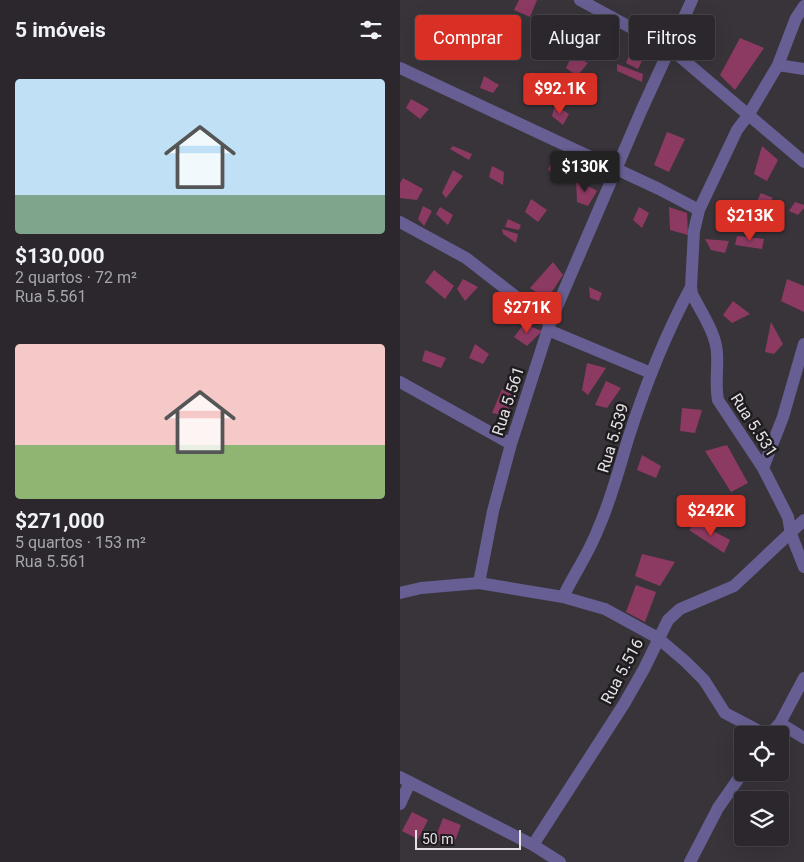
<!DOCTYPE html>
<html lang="pt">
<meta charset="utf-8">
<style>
body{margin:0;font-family:Roboto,sans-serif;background:#332f34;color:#f1f3f6;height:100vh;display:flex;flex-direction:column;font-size:19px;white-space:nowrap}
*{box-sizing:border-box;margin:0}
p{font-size:16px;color:#a6a5a9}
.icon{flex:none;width:28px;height:28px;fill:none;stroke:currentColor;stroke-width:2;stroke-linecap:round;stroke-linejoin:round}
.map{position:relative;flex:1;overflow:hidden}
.sheet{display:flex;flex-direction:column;background:#2b272c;width:400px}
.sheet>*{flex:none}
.hud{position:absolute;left:15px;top:15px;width:314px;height:45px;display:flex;gap:10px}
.fabs{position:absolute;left:334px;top:726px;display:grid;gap:10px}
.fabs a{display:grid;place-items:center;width:55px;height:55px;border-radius:5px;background:#2b272c;box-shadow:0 5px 20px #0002,0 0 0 1px #474448;font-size:25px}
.scale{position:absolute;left:15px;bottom:12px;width:106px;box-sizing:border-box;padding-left:5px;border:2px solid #e4e0e4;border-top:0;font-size:14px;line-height:18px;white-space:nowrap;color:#e4e0e4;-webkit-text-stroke:4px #1f1c1f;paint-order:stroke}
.price{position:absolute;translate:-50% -42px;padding:0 11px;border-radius:5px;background:#d93025;color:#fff;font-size:16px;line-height:32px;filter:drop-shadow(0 1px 2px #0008)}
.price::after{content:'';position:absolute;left:50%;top:30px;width:15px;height:11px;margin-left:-8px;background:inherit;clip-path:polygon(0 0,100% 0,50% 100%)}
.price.current{background:#222;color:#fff}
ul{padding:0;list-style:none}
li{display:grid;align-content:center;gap:10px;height:265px;padding:0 15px}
li span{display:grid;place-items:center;height:155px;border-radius:5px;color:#555}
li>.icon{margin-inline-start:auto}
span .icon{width:90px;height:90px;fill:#fffc;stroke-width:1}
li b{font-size:21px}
h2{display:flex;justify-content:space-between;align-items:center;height:60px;padding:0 15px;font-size:21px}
.pill{padding:0 18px;border-radius:5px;background:#2b272c;box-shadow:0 5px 20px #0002,0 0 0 1px #474448;font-size:18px;line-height:45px}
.pill.current{background:#d93025;color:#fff}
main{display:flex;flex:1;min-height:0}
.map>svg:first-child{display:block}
.building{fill:#8d3a62}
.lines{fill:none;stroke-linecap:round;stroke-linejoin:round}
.minor{stroke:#675f93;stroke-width:12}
.labels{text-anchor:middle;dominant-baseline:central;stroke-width:5;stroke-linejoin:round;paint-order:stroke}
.street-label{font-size:16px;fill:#e4e0e4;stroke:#1f1c1f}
</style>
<main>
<section class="sheet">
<h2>5 imóveis<svg class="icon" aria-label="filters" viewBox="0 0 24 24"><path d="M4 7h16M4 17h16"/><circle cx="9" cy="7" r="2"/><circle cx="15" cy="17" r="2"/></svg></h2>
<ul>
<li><span style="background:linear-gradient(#bfe0f5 75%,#7fa58c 0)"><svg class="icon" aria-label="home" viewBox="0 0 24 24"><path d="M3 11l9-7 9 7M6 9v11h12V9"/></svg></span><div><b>$130,000</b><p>2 quartos · 72 m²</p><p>Rua 5.561</p></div></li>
<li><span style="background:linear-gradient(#f6c9c9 65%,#8fb573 0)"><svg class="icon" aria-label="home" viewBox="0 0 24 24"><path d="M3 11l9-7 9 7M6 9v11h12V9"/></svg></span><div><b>$271,000</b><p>5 quartos · 153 m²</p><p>Rua 5.561</p></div></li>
</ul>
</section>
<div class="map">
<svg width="404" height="862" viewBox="0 0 404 862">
<rect width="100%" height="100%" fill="#39343a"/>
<!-- building -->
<path class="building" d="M119,0H137L130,17L114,10Z
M154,18L173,20L165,31L154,26Z
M109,21L121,33L115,43L103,35Z
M340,38L364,48L335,90L320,75Z
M233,45L247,51L238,69L226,63Z
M172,55L188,63L177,76L166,68Z
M217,64L243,74L242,82L217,71Z
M133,72L148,84L141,93L128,83Z
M84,76L99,85L93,93L80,88Z
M11,99L29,109L20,119L6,108Z
M155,105L169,114L163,125L152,116Z
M267,132L285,139L269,172L254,165Z
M53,146L72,154L69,160L50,149Z
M362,146L378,160L367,181L354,174Z
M153,160L159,167L153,175L148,169Z
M92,166L104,172L103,185L89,177Z
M53,170L63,176L46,198L42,193Z
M3,178L23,189L17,200L0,198V183Z
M176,179L197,191L188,206L177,202Z
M361,193L373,198L359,219L352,211Z
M131,199L147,210L138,222L125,212Z
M395,202L404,205V208L398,215L389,211Z
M23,206L32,211L24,226L18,219Z
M40,207L53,215L48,225L36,214Z
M239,207L249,213L242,228L233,220Z
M269,207L287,213L288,235L270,230Z
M108,219L121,225L119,230L105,227Z
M102,229L118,234L116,243L103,234Z
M337,236L364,239L362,249L335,245Z
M305,239L329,241L325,253L311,250Z
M153,262L163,275L147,299L130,288Z
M34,270L54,286L45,299L25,282Z
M63,279L78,287L65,301L57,289Z
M387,279L404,286V312L381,301Z
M189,287L202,293L199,301L190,298Z
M333,301L350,314L332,323L323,315Z
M371,322L383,344L374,354L365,352Z
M124,324L142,331L127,346L114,337Z
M75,344L89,354L83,364L69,358Z
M25,350L46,358L41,368L22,361Z
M187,363L206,368L188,395L182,390Z
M206,381L221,388L207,408L195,405Z
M102,389L114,396L106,416L92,413Z
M282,408L302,410L295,433L280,431Z
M327,445L348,483L331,492L305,451Z
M242,455L261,466L256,478L237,470Z
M296,522L330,540L324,553L289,530Z
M242,554L275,562L260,586L235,576Z
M236,585L256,592L245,622L226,612Z
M12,812L28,820L18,839L2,831Z
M43,818L61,825L53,846L35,839Z"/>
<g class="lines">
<!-- minor -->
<path class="minor" d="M180,0L272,50L404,162
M404,6L396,18L378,65L349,114L337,130L299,210L294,231L291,287L292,294C301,312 316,333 317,353C318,369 315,384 318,400L363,468L388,517L391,534L404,567
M378,65L404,69
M0,68L259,189L299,210
M0,222L66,258L150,323
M148,330L251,373
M0,382L111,444
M363,468L383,417L404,344
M79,583L93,511L111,444L150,323L242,109L292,0
M0,593L21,588L79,583L163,597L205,609L258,638L286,662L304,680L325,713L367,735
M163,597C174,574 189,553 198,529C211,500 219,469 228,439C245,386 265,335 291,287
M380,723L404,738
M369,735L380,723L404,678
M0,777L133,845L160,862
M0,804L10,782
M133,845L224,704L244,669L268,620L280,609L334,586L404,520
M290,862L318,808L343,772"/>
</g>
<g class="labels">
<!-- street labels -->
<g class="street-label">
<text transform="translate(108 401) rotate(-72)">Rua 5.561</text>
<text transform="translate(354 425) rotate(57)">Rua 5.531</text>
<text transform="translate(213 438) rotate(-73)">Rua 5.539</text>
<text transform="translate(222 671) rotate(-62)">Rua 5.516</text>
</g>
</g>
</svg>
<div class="fabs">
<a><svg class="icon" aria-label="locate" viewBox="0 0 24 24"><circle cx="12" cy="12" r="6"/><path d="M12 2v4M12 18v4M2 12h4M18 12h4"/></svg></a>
<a><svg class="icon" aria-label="layers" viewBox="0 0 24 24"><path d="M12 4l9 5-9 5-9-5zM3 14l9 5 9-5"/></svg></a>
</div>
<div class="scale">50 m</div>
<b class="price" style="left:160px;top:115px">$92.1K</b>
<b class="price current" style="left:185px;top:193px">$130K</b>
<b class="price" style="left:350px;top:242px">$213K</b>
<b class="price" style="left:127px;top:334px">$271K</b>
<b class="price" style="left:311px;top:537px">$242K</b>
<div class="hud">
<a class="pill current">Comprar</a>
<a class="pill">Alugar</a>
<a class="pill">Filtros</a>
</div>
</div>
</main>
